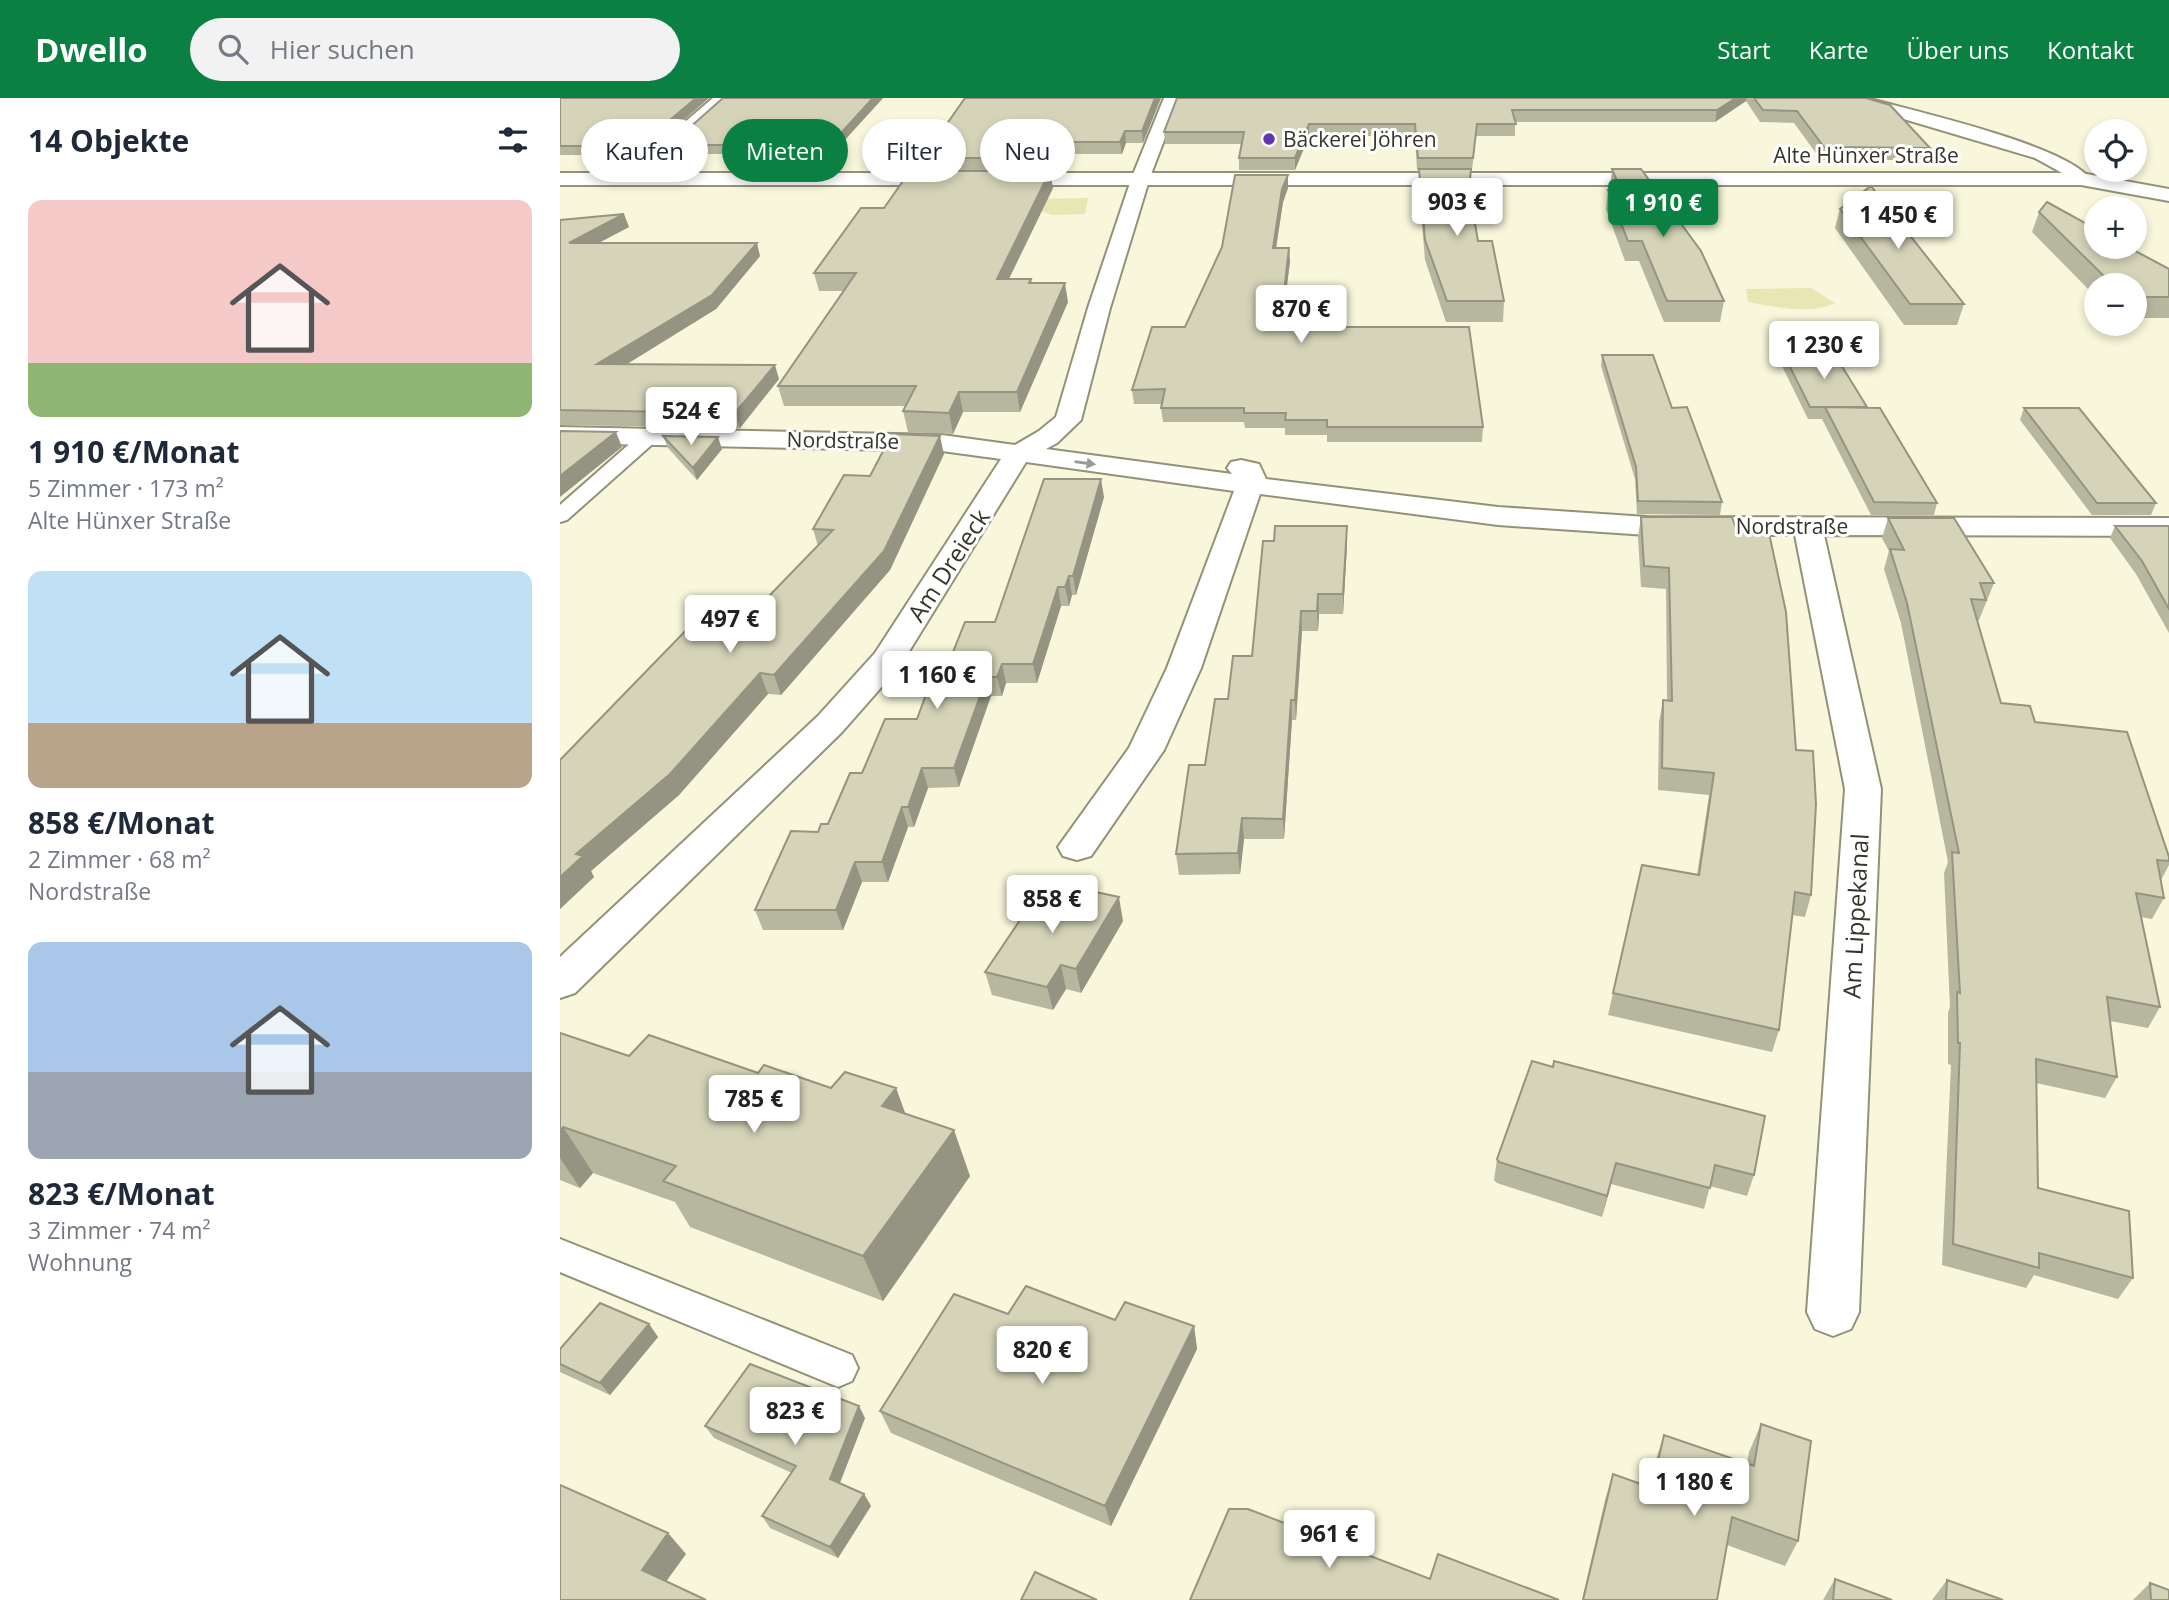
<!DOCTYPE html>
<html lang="de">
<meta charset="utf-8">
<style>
body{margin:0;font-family:"Open Sans",sans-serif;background:#f2f2f3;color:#1f2937;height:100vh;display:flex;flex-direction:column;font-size:26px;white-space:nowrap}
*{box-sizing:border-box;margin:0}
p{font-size:23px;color:#747a83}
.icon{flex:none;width:38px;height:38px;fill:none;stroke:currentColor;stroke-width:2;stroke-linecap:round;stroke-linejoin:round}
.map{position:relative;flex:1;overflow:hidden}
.sheet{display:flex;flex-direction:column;background:#fff;width:560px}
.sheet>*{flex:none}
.hud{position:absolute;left:21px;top:21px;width:665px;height:63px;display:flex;gap:14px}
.tools{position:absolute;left:1524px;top:21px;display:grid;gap:14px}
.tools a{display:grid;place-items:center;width:63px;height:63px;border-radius:50%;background:#fff;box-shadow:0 4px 10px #0003;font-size:35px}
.price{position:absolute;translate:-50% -60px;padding:0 16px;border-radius:7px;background:#fff;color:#222;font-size:23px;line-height:46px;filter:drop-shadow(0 2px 4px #0008)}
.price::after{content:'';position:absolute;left:50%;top:42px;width:21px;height:16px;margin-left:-10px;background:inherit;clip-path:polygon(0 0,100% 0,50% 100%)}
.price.current{background:#0b8043;color:#fff}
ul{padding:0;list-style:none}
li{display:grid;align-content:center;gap:14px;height:371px;padding:0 28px}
li span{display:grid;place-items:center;height:217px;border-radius:14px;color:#555}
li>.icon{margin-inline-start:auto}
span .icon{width:126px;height:126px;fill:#fffc;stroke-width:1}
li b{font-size:30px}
h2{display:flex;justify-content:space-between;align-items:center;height:84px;padding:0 28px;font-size:30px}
.pill{padding:0 24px;border-radius:32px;background:#fff;box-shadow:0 4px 10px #0003;font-size:24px;line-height:63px}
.pill.current{background:#0b8043;color:#fff}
header{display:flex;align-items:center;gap:42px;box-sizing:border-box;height:98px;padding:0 35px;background:#0b8043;color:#fff}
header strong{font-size:33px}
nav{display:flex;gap:38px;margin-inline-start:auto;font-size:24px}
.search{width:490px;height:63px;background:#f2f2f3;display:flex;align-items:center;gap:18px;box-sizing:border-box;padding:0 24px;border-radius:38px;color:#747a83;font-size:26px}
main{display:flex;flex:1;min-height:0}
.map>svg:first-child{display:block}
.green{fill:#e8e6b2}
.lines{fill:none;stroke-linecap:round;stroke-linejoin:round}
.lane-casing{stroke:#939278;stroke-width:4}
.street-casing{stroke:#939278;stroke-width:4}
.secondary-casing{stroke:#939278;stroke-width:4}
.lane{fill:#fff;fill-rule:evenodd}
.street{fill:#fff;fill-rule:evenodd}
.secondary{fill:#fff;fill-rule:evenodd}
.wall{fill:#b7b69f}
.shaded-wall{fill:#959482}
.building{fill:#d5d4b9;stroke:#959482;stroke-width:2}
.oneway{fill:#9a9a94}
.poi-dot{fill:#5e38b0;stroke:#fff;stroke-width:2.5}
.labels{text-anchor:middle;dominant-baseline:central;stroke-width:6;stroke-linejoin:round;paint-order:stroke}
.far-poi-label{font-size:21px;fill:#35352a;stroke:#fff;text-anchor:start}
.far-street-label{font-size:21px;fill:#35352a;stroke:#fff}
.street-label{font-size:24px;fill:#35352a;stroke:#fff}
</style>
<header>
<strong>Dwello</strong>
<div class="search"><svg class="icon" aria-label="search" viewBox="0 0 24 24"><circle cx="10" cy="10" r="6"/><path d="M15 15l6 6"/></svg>Hier suchen</div>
<nav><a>Start</a><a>Karte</a><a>Über uns</a><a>Kontakt</a></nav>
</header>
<main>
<section class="sheet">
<h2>14 Objekte<svg class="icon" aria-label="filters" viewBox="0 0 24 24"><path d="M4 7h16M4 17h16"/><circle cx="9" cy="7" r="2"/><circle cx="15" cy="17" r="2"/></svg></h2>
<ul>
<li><span style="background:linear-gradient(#f6c9c9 75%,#8fb573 0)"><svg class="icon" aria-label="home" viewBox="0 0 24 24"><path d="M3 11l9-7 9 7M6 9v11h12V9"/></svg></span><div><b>1 910 €/Monat</b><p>5 Zimmer · 173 m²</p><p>Alte Hünxer Straße</p></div></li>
<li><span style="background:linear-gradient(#bfe0f5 70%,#b9a48a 0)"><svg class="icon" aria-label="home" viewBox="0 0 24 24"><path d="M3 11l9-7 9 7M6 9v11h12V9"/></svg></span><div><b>858 €/Monat</b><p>2 Zimmer · 68 m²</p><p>Nordstraße</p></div></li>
<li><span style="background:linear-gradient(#a9c7e8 60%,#9aa5b1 0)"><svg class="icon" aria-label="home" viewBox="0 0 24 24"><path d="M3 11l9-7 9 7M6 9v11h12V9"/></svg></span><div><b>823 €/Monat</b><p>3 Zimmer · 74 m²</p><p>Wohnung</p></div></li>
</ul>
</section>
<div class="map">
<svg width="1609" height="1502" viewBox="0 0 1609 1502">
<rect width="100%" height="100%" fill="#f8f7db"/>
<!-- green -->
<path class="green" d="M528,100L525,116L491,117L475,110V101Z
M1251,190L1275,205C1249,217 1216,209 1188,204L1186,191Z"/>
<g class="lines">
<defs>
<path id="lane" d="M90,332L100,338L97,342L7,422L0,424V407L83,334Z
M0,1141L292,1257L298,1270L292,1283L278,1289L0,1174Z"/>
<path id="street" d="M153,0H171L78,84H64L62,80L64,76Z
M604,0H620L590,79L550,210L521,322L497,345L486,351L672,376L667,370L671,364L681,362L699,366L706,381L938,409L1087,419L1609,420V438L1264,437L1321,691L1299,1214L1291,1231L1273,1238L1255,1231L1247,1214L1285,691L1235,437H1087L938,427L700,396L641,570L604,652L531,758L517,762L503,758L498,749L569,650L607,570L674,393L466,364L340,568L282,634L15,895L0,900V859L258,618L315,555L441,361L382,353L0,345V329L382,337L455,347L479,333L496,319L528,210L572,79Z
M1281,0H1307C1353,13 1506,47 1530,81L1528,85H1514L1504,76L1475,60L1283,3Z"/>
<path id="secondary" d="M0,75H1521L1609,91V103L1521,87H0Z"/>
</defs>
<!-- lane casing -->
<use href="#lane" class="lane-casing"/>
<!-- street casing -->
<use href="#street" class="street-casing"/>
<!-- secondary casing -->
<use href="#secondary" class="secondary-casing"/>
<!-- lane -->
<use href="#lane" class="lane"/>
<!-- street -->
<use href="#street" class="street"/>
<!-- secondary -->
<use href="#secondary" class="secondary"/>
</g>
<!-- wall -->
<path class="wall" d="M0,0H149L83,57H0Z
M163,0H323L272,56H113L110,47Z
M601,0L583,45H566L562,56H508L501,72H366L363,60Z
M617,0H1306L1370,50L1367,62H1261L1234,25L1200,24L1186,3L1155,24H955V38H916L912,72H911L910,95L918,143L944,203L943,224H886L865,162L859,90V72H857L855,38H749L735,72H679V60L681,46H605L604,34Z
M1052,71L1164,203L1160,224H1104L1079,163H1065L1046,111L1048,92H1051L1050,90Z
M728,77V90L723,104L716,150L730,163L722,229L923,329L922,344H767V337H725V330H685L684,324H603L601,310L602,306H574L572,292L625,229Z
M493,90L449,181H471L472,185L508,204L460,314H403L393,336L348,334L343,313L345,308H224L218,288L283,193H259L254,175L324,110Z
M1280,111L1404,206L1397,227H1344L1275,130Z
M1479,114L1609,171V220H1575V187H1536V199L1472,134Z
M0,122L69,129L38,145L200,158L156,211L66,266L219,281L180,330L0,327Z
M1042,257L1112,310L1162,404L1160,417L1077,416L1075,381L1041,268Z
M1224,257L1307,310L1377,405L1374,417H1311L1262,321H1248L1222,268Z
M1464,310L1596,405L1591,417H1532L1460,322Z
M103,338L162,351L137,382L108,350Z
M384,356L330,472L221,597L208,596L119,697L31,773L34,779L0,811V662L177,531L258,448L253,431L310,378Z
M544,399L516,497H512L509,508H501L477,585H446L442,598H431L399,689L368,690L354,729H348L328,784H302L283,832H203L195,812L258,734L268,726L302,675L357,621L389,564L435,524Z
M1081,419L1236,652L1251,797L1245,819L1232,817L1219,932L1212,954L1048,917L1053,895L1137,777L1149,697L1098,692L1099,624L1103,602H1107L1106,491L1081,489L1078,439Z
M1328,420L1434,485L1419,522H1417L1441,605L1475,624L1609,759V767L1601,782L1604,800L1592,821L1581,819L1600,909L1588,930L1550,923L1557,979L1545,1000L1476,985L1478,1090L1573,1180L1558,1201L1474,1177L1466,1190L1382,1167L1391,967L1388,966V915L1390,909L1384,775L1388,764L1341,525L1324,471L1329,453L1322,440Z
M1555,428H1609V535L1576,476L1550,440Z
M787,447L783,516H759L758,533H742L736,622H732L724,741H684L680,776L619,777L616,756L668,601L692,558Z
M507,797L563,823L521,895L506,891L493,912L432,897L425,874Z
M0,935L69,958L198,975L271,990H336L345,1015L410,1078L323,1203L130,1129L115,1104L33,1075L20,1090L0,1082Z
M972,963L1194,1077L1187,1098L1150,1088L1144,1111L1051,1086L1042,1119L937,1085L934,1082L937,1061Z
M448,1216L634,1228L637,1251L551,1428L331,1335L320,1313Z
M89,1226L98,1239L50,1297L0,1274V1251Z
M305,1320L280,1385L304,1396L311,1408L278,1460L210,1430L202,1418L232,1375L154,1340L145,1328Z
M1201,1326L1238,1443L1225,1468L1167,1447L1157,1502H1022L1045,1402L1053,1376L1089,1389L1095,1364L1104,1337L1187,1366L1189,1354Z
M1275,1481L1332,1502H1263Z
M1387,1482L1443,1502H1372Z
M1590,1485L1609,1502H1573Z"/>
<!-- shaded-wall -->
<path class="shaded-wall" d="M136,0H149L83,57L79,48Z
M313,0H323L272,56L270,47Z
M595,0H601L583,45L582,33Z
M1176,0H1187L1186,3L1155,24L1157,12Z
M749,26V38L735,72V60Z
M565,33L566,45L562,56L560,44Z
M507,44L508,56L501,72L499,60Z
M490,73L493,90L440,199L437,181Z
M728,77V90L723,104L714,163L713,150L722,91Z
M64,116L69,129L14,158L9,145Z
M197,145L200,158L156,211L43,281L37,266Z
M729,150L730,163L720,243V229Z
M505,185L508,204L460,314L457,294Z
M215,267L219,281L180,330L175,315Z
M399,294L403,314L393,336L389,315Z
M56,334L62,349L0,399V378Z
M380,338L384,356L330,472L221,597L214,577Z
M158,339L162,351L137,382L133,370Z
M541,381L544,399L516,497L513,478Z
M787,428V447L783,516V496Z
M509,478L512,497L509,508L505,489Z
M498,489L501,508L477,585L473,566Z
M758,496L759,516L758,533L757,513Z
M741,513L742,533L736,622L735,602Z
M442,566L446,585L442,598L437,579Z
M200,575L208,596L119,697L31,773L34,779L0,811V779L16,756Z
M427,579L431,598L399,689L394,670Z
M731,602L732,622L724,741L723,721Z
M362,670L368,690L354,729L348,709Z
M342,709L348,729L328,784L322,764Z
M682,720L684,741L680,776L678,755Z
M295,764L302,784L283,832L276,812Z
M559,799L563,823L521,895L516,871Z
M501,867L506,891L493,912L487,889Z
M336,990L353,1037L322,1008Z
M3,1029L33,1075L20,1090L0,1060V1033Z
M394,1032L410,1078L323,1203L303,1158Z
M1056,1065L1051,1086L1042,1119L1047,1098Z
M89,1226L98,1239L50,1297L40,1285Z
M634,1228L637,1251L551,1428L545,1408Z
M299,1308L305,1320L277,1392L270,1381Z
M304,1396L311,1408L278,1460L270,1449Z
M108,1435L126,1456L100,1492L82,1472Z"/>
<!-- building -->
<path class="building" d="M0,0H136L79,48H0Z
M163,0H313L270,47H110Z
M405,0H595L582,33H565L560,44H507L499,60H363Z
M617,0H1176L1157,12H952L956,26H917L913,60H858L855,26H749L735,60H679L684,34H604Z
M1194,0H1306L1330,7L1370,50L1264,49L1237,13L1203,12Z
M859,71H911L909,91L918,143H932L944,203H887L865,142Z
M1052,71H1081L1141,153L1164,203H1107L1082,143H1068L1048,92H1061Z
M350,73H490L437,181H471L469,185H505L457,294H399L389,315L343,313L356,288H218L296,175H254L301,110H324Z
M675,77H728L722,91L713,150H729L720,229H909L923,329H767V322H725L726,315H684V310H601L605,291L572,292L592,229H625L662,149Z
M1311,88L1404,206H1350L1280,111Z
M1487,104L1536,131V149H1568L1609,171V199H1575V187H1553L1479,114Z
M64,116L9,145H197L152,197L37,266L215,267L175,315L0,312V122Z
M1042,257H1093L1112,310L1127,309L1162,404L1078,403L1076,369Z
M1224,257H1275L1307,309H1250Z
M1265,309L1320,310L1377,405L1314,404Z
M1464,310H1519L1596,405H1537Z
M0,333L56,334L0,378Z
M332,336L380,338L324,453L214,577L200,575L110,676L16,756L23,758L0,779V662L133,525L177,531L273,432L253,431L284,377L310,378Z
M103,338L158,339L133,370Z
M484,381H541L513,478H509L505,489H498L473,566H442L437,579H427L394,670H362L348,709H342L322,764H295L276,812H195L231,733L258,734L261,726H268L290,675H302L325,621H357L378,564H389L405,524H435Z
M1081,419H1172L1177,433L1209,435L1226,514L1236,652L1253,653L1256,706L1251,797L1235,794L1219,932L1053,895L1082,767L1139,777L1154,675L1102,670L1103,602L1112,603L1109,470L1084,468Z
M1328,420H1394L1434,485H1420L1426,502L1411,501L1441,605L1470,608L1475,624L1567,634L1609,759V763L1597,762L1604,800L1576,795L1600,909L1547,899L1557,979L1476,961L1478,1090L1569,1113L1573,1180L1479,1155V1170L1393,1146L1400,945H1398L1397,894L1400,895L1392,754L1399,755L1347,505L1330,451L1344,452Z
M715,428H787L783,496H758L757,513H741L735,602H731L723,721L682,720L678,755L616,756L629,667H645L655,601H668L673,558H692L703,443H714Z
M1555,428H1609V511L1582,463Z
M512,789L559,799L516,871L501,867L487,889L425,874L481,791L507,797Z
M0,935L69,958L89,937L198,975L204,967L271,990L285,974L336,990L322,1008L394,1032L303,1158L103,1083L116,1068L3,1029L0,1033Z
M972,963L993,969L994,963L1205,1018L1194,1077L1155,1067L1150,1090L1056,1065L1047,1098L939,1064L937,1061Z
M466,1188L555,1222L565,1204L634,1228L545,1408L320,1313L394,1196L448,1216Z
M40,1205L89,1226L40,1285L0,1266V1251Z
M190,1266L299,1308L270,1381L304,1396L270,1449L202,1418L236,1368L145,1328Z
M1201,1326L1251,1343L1238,1443L1172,1419L1157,1502H1023L1053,1376L1092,1390L1104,1337L1194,1368Z
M0,1387L108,1435L82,1472L146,1502H0Z
M669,1411H688L870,1481L878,1456L999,1502H630Z
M475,1474L537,1502H461Z
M1275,1481L1332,1502H1273Z
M1387,1482L1443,1502H1386Z
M1590,1485L1609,1492V1502H1591Z"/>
<!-- one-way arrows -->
<defs><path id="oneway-solid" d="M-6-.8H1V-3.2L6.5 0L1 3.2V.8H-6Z" transform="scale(1.75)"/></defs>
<use class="oneway" href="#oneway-solid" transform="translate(525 365) rotate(8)"/>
<!-- markers -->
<circle class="poi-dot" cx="709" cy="41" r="7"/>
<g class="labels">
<!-- far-poi labels -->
<g class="far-poi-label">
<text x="723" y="41">Bäckerei Jöhren</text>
</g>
<!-- far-street labels -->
<g class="far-street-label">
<text x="1306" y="57">Alte Hünxer Straße</text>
<text transform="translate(283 342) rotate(1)">Nordstraße</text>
<text x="1232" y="428">Nordstraße</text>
</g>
<!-- street labels -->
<g class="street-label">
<text transform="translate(388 467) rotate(-57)">Am Dreieck</text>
<text transform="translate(1295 818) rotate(-87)">Am Lippekanal</text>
</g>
</g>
</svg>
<div class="tools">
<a><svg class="icon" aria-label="locate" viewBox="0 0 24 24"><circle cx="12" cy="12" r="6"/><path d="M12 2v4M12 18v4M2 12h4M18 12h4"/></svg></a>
<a>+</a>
<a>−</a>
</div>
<b class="price" style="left:897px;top:140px">903 €</b>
<b class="price current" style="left:1103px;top:141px">1 910 €</b>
<b class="price" style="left:1338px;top:153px">1 450 €</b>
<b class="price" style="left:741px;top:247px">870 €</b>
<b class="price" style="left:1264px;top:283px">1 230 €</b>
<b class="price" style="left:131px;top:349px">524 €</b>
<b class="price" style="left:170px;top:557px">497 €</b>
<b class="price" style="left:377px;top:613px">1 160 €</b>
<b class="price" style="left:492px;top:837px">858 €</b>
<b class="price" style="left:194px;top:1037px">785 €</b>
<b class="price" style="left:482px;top:1288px">820 €</b>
<b class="price" style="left:235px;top:1349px">823 €</b>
<b class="price" style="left:1134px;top:1420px">1 180 €</b>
<b class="price" style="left:769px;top:1472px">961 €</b>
<div class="hud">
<a class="pill">Kaufen</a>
<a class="pill current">Mieten</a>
<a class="pill">Filter</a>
<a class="pill">Neu</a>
</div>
</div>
</main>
